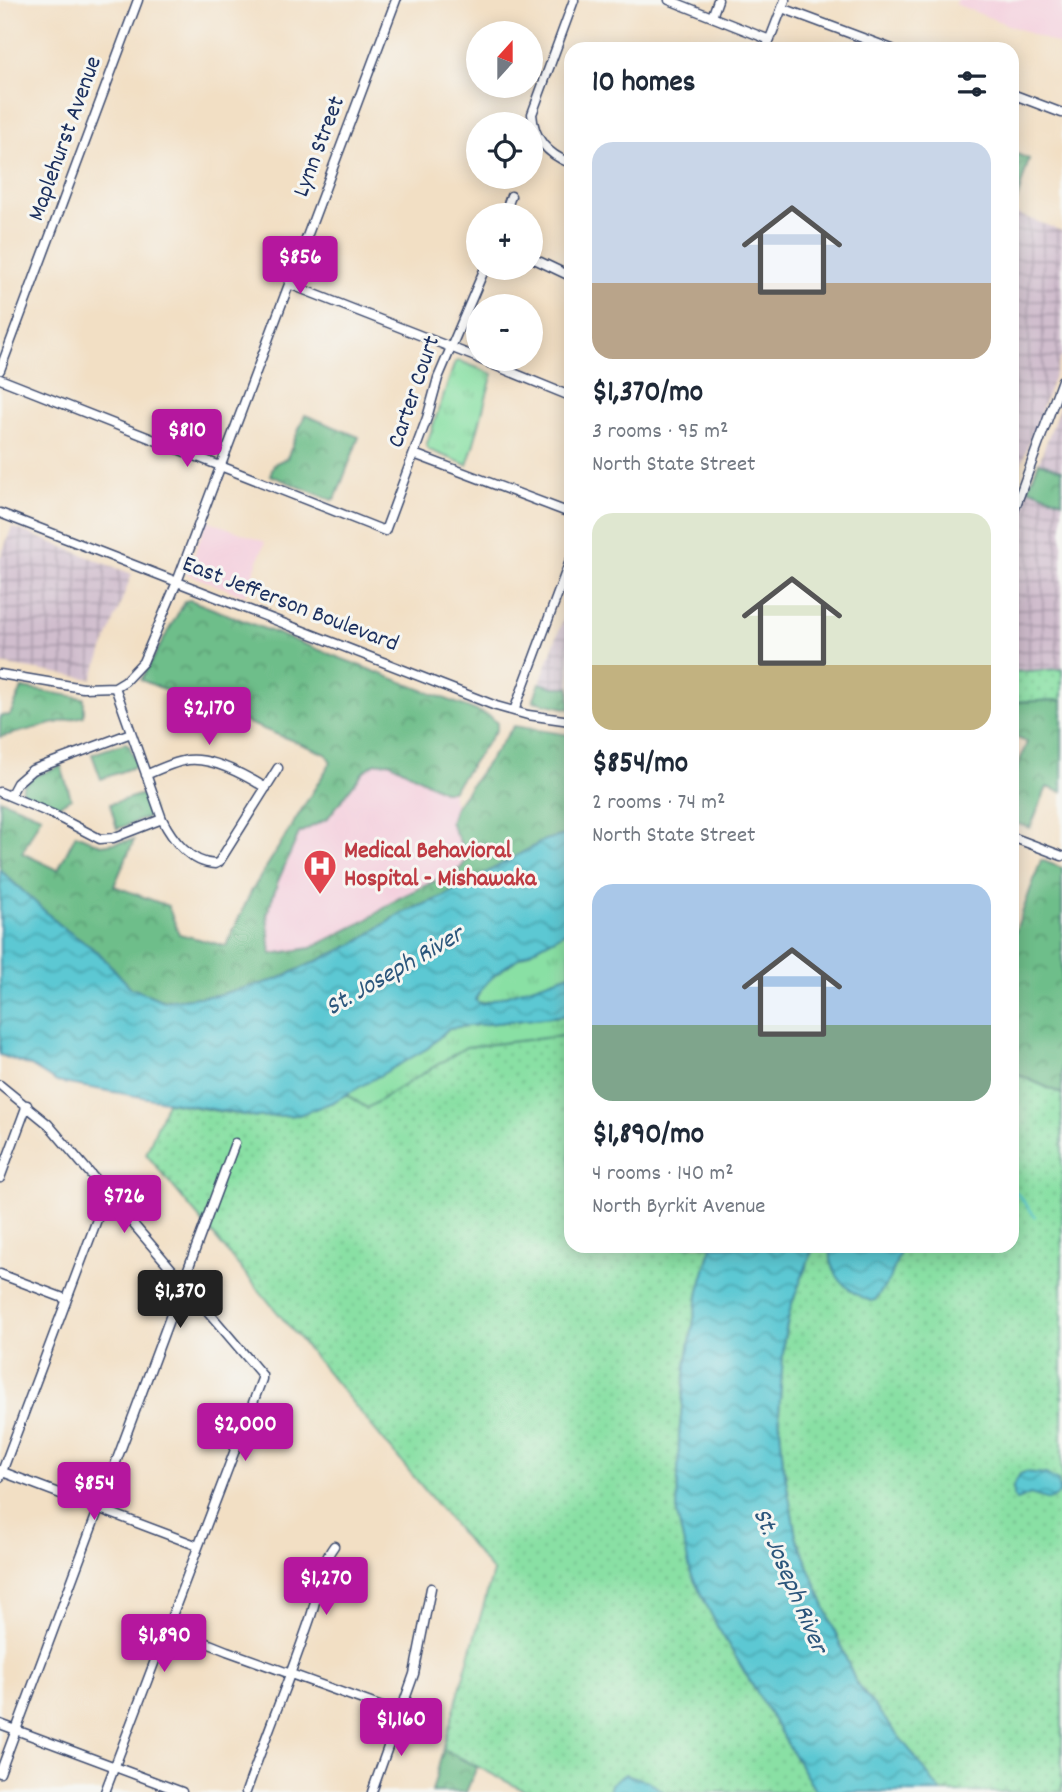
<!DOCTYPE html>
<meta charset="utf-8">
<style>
body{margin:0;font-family:Dekko,sans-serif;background:#f2f2f3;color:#1f2937;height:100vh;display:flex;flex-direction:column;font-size:26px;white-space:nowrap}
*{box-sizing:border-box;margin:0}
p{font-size:23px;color:#747a83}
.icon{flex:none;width:38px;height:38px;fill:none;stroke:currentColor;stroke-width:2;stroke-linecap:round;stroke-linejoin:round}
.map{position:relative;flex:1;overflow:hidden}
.panel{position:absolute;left:564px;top:42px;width:455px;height:1211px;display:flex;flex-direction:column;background:#fff;border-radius:21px;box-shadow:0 4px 18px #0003}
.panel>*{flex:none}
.needle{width:46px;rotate:21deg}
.tools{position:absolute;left:466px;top:21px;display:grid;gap:14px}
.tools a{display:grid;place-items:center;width:77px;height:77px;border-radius:50%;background:#fff;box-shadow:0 4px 18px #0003;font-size:35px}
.price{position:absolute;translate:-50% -60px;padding:0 16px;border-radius:7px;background:#b5179e;color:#fff;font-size:23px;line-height:46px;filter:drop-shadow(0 2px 4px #0008)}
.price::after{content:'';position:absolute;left:50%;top:42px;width:21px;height:16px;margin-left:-10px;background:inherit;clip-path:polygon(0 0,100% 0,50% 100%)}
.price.on{background:#222;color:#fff}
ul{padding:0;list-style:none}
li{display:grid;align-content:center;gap:14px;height:371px;padding:0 28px}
li span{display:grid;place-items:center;height:217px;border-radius:21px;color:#555}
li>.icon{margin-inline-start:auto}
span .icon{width:126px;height:126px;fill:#fffc;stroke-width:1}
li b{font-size:30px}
h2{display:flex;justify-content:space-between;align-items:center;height:84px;padding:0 28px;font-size:30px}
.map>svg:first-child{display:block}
.built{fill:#f4cfdd}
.industrial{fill:url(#industrial-grid)}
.grass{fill:url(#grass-dots);stroke:#528881;stroke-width:2}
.forest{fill:url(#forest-crowns);stroke:#447674;stroke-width:2}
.park{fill:url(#park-tufts);stroke:#528881;stroke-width:2}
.water{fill:url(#water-waves);stroke:#3b7c98;stroke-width:2}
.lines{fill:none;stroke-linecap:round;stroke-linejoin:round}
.stream{stroke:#5bc8d3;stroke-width:2.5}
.minor-casing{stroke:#3b496d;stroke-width:11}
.minor{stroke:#fff;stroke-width:8}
.labels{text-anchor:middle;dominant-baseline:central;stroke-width:6;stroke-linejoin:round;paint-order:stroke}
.street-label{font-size:24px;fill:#1b2f5e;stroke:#f6f6f2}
.health-label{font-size:24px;font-weight:bold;fill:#be3a42;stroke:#f6f6f2;text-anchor:start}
.water-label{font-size:26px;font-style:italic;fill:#2b557b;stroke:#f6f6f2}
</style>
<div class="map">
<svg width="1062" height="1792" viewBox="0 0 1062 1792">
<defs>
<pattern id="industrial-grid" width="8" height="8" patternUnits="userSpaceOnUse" patternTransform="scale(1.75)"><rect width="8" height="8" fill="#d0bdcd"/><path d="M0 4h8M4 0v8" fill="none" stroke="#a89aaa"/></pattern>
<pattern id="grass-dots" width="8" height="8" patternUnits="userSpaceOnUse" patternTransform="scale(1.75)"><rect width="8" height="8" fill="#89e0a4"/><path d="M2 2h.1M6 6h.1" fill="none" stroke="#76c090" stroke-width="1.8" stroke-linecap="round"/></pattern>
<pattern id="forest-crowns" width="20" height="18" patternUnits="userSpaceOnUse" patternTransform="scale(1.75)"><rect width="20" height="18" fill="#6ebe8a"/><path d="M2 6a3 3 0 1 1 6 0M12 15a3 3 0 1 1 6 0" fill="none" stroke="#5a9b74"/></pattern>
<pattern id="park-tufts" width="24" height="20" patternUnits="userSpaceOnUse" patternTransform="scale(1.75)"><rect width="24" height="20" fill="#89e0a4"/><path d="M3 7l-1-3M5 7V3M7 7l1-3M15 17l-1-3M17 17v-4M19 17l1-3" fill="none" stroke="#76c090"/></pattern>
<pattern id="water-waves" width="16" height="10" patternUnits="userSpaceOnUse" patternTransform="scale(1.75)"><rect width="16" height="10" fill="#5bc8d3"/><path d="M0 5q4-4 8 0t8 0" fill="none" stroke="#4aa3ae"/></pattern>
</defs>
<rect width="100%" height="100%" fill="#f6f6f2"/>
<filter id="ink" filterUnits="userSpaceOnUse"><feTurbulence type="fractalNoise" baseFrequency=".0143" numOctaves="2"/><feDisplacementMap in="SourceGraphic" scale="14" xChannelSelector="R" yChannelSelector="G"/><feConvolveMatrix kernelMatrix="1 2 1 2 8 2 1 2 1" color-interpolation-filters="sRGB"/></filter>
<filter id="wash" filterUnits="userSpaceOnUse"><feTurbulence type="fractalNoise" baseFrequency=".00686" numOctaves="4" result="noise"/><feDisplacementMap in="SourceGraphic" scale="28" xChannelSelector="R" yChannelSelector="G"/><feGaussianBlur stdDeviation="1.57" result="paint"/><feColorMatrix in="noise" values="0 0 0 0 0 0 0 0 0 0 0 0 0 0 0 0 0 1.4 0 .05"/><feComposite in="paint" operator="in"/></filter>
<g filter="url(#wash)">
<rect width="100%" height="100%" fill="#f2dfc4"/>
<!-- built -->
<path class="built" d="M957,0H1062V46L955,4Z
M207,520L265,542L245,596L187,574Z
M389,762L443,791H452L455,807L450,822L468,859L460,869L399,898L365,921L311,948L271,954L267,914L278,881L299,833L327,819L364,771L375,763Z"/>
<!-- industrial -->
<path class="industrial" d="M1012,212L1062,231V355L1012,488Z
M1062,400V470L1039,462Z
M1028,488L1062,501V669L1012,672V533Z
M12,527L132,574L92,679L0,664V558Z
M570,600V687H553L540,683Z"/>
<!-- grass -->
<path class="grass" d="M1062,669V700L1012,702V672Z
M570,1035V1246H712L699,1291L686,1365L679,1436L716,1624L816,1792H527L443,1749L493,1572L146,1154L167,1102C232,1113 286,1131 345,1094L367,1108L466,1047Z
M1012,1072L1062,1094V1792H941L856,1683L796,1536L783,1463L779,1415L784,1339L791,1306L814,1246H1012Z"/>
<!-- forest -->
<path class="forest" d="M1012,152L1029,159L1013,213L1012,212Z
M305,415L359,437L336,497L332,500L270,475L274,464L287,458Z
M1039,462L1062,470V501L1028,488Z
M190,600L490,716L497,723V729L452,791H443L389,762L376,763L364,771L327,819L299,833L278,881L267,914L271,954L311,948L365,921L399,898L460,869L468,858L450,822L455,807L514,726L570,735V834L545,840L445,896L400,914L354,944L276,980L217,995L164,1001L131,988L98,952L62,927L0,870V799L41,816L22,853L58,870L76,834L101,845L134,840L114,886L168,906L179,934L226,946L251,892L331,762L326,754L141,680L185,601Z
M540,683L553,687H570V709L533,701Z
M22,688L84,698V716L0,737V716L10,715Z
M1062,700V792L1047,787L1030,828L1012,822V781L1027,742L1012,736V702Z
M125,743L129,745L137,766L101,779L92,754Z
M61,766L71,798L56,807L22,792L23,786L32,777Z
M146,793L153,811L149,817L117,829L110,804Z
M1041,860L1062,868V1094L1012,1072V941Z
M443,1749L477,1767L466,1792H432Z"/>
<!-- park -->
<path class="park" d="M460,361L493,374C483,404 478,435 467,465L429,450L426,446L455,362Z
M570,929V974C555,982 489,1006 476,1002C477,975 549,943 570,929Z
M570,1015V1035L466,1047L367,1108L346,1094L428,1048L449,1028Z"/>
<!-- water -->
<path class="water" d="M570,834V929C542,947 489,967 475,1000L481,1004L570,974V1015L449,1028L428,1048L333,1102L299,1115L256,1117L57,1082L31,1066L0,1055V870L62,927L98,952L131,988L164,1001L217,995L276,980L354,944L400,914L445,896L545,840Z
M712,1246H814L791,1306L784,1339L779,1415L783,1463L796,1536L856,1683L913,1754L941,1792H816L716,1624L691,1574L677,1515L679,1436L686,1365L699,1291Z
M831,1246H902L890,1279L875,1300L871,1301C847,1293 827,1273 831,1246Z
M1025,1472L1046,1474L1058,1481L1060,1491L1058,1495L1049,1500L1030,1494L1017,1500L1014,1497L1013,1486L1020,1474Z
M625,1774L648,1781L664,1792H609L611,1784Z"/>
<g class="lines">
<!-- stream -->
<path class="stream" d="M1012,1187L1035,1216"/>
</g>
</g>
<g filter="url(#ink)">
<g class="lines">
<defs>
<path id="minor" d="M669,0L770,40
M782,8L892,49
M712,17L718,0
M766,49L785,0
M1012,94L1062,113
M570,163C547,154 534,139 532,114L574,0
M504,215L511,196
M530,257L570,276
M289,284L478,358
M479,359L570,396
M0,370L138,0
M0,379L385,531L427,418L438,378L485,268
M414,454L570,513
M0,513L496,706L528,715L570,721
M1012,516L1062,380
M0,674L83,688L115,687L125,681L143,662L177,582L396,0
M115,687L162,819C172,839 190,863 215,864L219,862L278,768
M514,711L570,561
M146,775C159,769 174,762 188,760C213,757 245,775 266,788
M0,792L52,814L100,839L113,838L162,819
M10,796L17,783L32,770L131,733
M1012,837L1062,856
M0,1085L48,1124L262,1375V1379L105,1792
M0,1178L27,1105
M0,1274L66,1299
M0,1471L198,1546
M0,1477L107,1193
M167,1627L227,1651L429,1724
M0,1724L182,1792
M0,1773L235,1143
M246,1792C267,1733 291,1675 311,1616C319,1592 319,1566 334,1546
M372,1792L414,1674L431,1588"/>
</defs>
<!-- minor casing -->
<use href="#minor" class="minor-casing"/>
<!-- minor -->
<use href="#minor" class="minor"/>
</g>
</g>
<!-- icons -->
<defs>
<symbol id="hospital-pin" viewBox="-11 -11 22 30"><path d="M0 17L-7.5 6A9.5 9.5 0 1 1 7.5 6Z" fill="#e0444e" stroke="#f6f6f2"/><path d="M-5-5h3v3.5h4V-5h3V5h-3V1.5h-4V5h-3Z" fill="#fff"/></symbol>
</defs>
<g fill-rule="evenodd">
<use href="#hospital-pin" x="301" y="847" width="38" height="52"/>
</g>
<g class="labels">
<!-- street labels -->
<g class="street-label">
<text transform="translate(66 139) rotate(-70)">Maplehurst Avenue</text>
<text transform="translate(320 147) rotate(-69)">Lynn Street</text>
<text transform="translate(415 392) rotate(-71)">Carter Court</text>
<text transform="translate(290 605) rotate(21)">East Jefferson Boulevard</text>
</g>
<!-- health labels -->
<g class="health-label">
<text x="344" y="852">Medical Behavioral<tspan x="344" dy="28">Hospital - Mishawaka</tspan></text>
</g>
<!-- water labels -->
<g class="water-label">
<text transform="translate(395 972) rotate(-30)">St. Joseph River</text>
<text transform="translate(789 1581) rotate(67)">St. Joseph River</text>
</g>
</g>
</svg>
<div class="tools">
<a><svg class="needle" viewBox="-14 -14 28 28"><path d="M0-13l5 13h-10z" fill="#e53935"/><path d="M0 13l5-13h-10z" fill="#747a83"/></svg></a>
<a><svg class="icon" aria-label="locate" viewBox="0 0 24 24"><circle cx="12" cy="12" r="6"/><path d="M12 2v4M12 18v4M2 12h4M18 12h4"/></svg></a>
<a>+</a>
<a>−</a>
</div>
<b class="price" style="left:300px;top:296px">$856</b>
<b class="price" style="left:187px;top:469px">$810</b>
<b class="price" style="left:209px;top:747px">$2,170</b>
<b class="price" style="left:124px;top:1235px">$726</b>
<b class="price on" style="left:180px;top:1330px">$1,370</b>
<b class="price" style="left:245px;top:1463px">$2,000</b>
<b class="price" style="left:94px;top:1522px">$854</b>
<b class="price" style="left:326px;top:1617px">$1,270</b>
<b class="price" style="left:164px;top:1674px">$1,890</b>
<b class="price" style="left:401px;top:1758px">$1,160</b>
<section class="panel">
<h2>10 homes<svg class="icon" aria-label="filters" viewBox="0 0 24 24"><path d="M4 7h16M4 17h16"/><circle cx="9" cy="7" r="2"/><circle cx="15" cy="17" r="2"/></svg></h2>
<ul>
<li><span style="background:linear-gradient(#c9d6e8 65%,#b9a48a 0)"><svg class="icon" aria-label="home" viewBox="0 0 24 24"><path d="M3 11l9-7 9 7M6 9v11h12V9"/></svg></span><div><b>$1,370/mo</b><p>3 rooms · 95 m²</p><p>North State Street</p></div></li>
<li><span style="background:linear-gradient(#dfe7d0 70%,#c2b280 0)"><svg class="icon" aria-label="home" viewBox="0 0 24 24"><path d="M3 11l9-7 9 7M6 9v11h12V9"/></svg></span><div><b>$854/mo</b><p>2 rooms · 74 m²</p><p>North State Street</p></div></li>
<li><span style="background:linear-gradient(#a9c7e8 65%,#7fa58c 0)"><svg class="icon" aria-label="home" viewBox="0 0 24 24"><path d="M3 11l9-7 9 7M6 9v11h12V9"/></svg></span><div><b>$1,890/mo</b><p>4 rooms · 140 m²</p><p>North Byrkit Avenue</p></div></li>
</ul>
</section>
</div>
